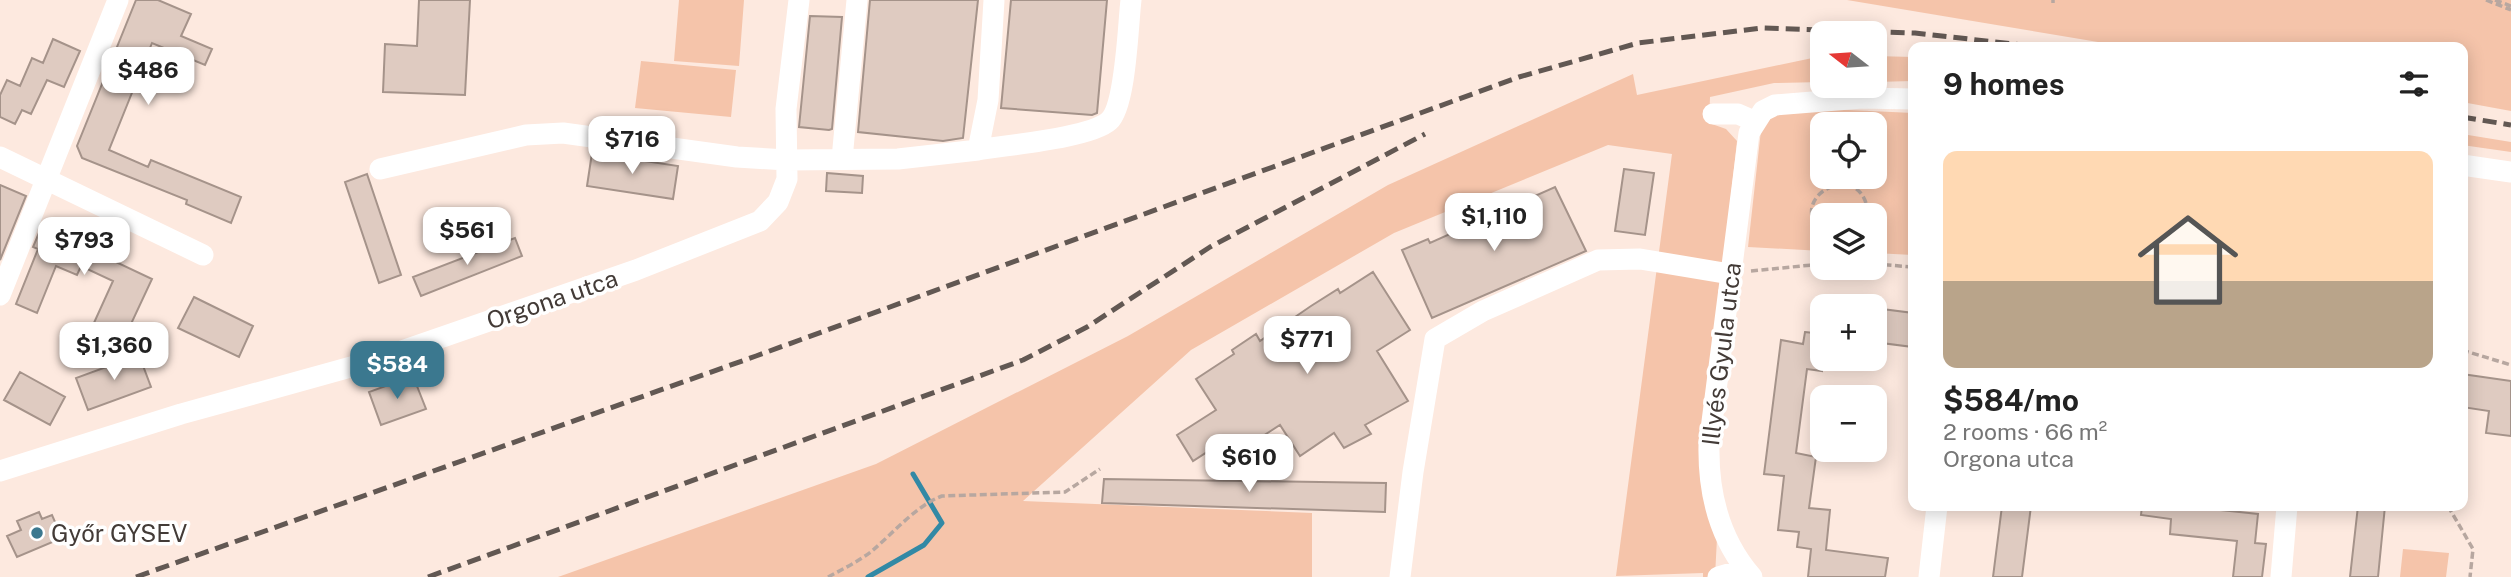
<!DOCTYPE html>
<meta charset="utf-8">
<style>
body{margin:0;font-family:"Public Sans",sans-serif;background:#f2f2f2;color:#222;height:100vh;display:flex;flex-direction:column;font-size:26px;white-space:nowrap}
*{box-sizing:border-box;margin:0}
p{font-size:23px;color:#767676}
.icon{flex:none;width:38px;height:38px;fill:none;stroke:currentColor;stroke-width:2;stroke-linecap:round;stroke-linejoin:round}
.map{position:relative;flex:1;overflow:hidden}
.side{position:absolute;left:1908px;top:42px;width:560px;height:469px;display:flex;flex-direction:column;background:#fff;border-radius:14px;box-shadow:0 4px 18px #0003}
.side>*{flex:none}
.needle{width:46px;rotate:287deg}
.tools{position:absolute;left:1810px;top:21px;display:grid;gap:14px}
.tools a{display:grid;place-items:center;width:77px;height:77px;border-radius:14px;background:#fff;box-shadow:0 4px 18px #0003;font-size:35px}
.price{position:absolute;translate:-50% -60px;padding:0 16px;border-radius:14px;background:#fff;color:#222;font-size:23px;line-height:46px;filter:drop-shadow(0 2px 4px #0008)}
.price::after{content:'';position:absolute;left:50%;top:42px;width:21px;height:16px;margin-left:-10px;background:inherit;clip-path:polygon(0 0,100% 0,50% 100%)}
.price.active{background:#3b788f;color:#fff}
ul{padding:0;list-style:none}
li{display:grid;align-content:center;gap:14px;height:371px;padding:0 35px}
li+li{border-top:2px solid #e0e0e0}
li span{display:grid;place-items:center;height:217px;border-radius:14px;color:#555}
li>.icon{margin-inline-start:auto}
span .icon{width:126px;height:126px;fill:#fffc;stroke-width:1}
li b{font-size:30px}
h2{display:flex;justify-content:space-between;align-items:center;height:84px;padding:0 35px;font-size:30px}
.map>svg:first-child{display:block}
.green{fill:#f5c4aa;fill-rule:evenodd}
.lines{fill:none;stroke-linecap:round;stroke-linejoin:round}
.stream{stroke:#3289a5;stroke-width:5}
.building{fill:#dfcbc1;stroke:#a5938a;stroke-width:2}
.path{stroke:#b7a7a0;stroke-width:3.5;stroke-dasharray:7 3.5;stroke-linecap:butt}
.minor{stroke:#fff;stroke-width:21}
.rail{stroke:#625853;stroke-width:5;stroke-dasharray:14 7;stroke-linecap:butt}
.poi-dot{fill:#3b788f;stroke:#fff;stroke-width:2.5}
.labels{text-anchor:middle;dominant-baseline:central;stroke-width:7;stroke-linejoin:round;paint-order:stroke}
.street-label{font-size:24px;fill:#433b37;stroke:#fff}
.poi-label{font-size:24px;fill:#433b37;stroke:#fff;text-anchor:start}
</style>
<div class="map">
<svg width="2511" height="577" viewBox="0 0 2511 577">
<rect width="100%" height="100%" fill="#fde9df"/>
<!-- green -->
<path class="green" d="M679,0H744L739,66L674,61Z
M1847,0H2511V111L2462,102V47H2128Z
M1822,56V82L1774,83L1710,97L1709,123L1726,129L1737,141L1704,442L1719,499L1715,577H1703V573L1616,576L1672,154L1608,145L1394,233L1191,350L1023,501L1312,513V577H558L876,464L1128,336L1388,185L1633,74L1637,95Z
M1874,56L1913,57V81L1874,82Z
M641,61L736,70L731,117L635,108Z
M1784,107L1913,113V255L1874,253V215H1822V251L1748,247L1762,121ZM1822,124H1874V177H1822Z
M2462,134L2511,142V152L2462,145Z
M2403,549L2449,553L2446,577H2400Z"/>
<g class="lines">
<!-- stream -->
<path class="stream" d="M868,577L924,545L942,523L913,474"/>
</g>
<!-- building -->
<path class="building" d="M136,0H158L191,14L181,36L212,49L205,65L152,43L109,150L148,167L151,160L241,197L231,223L186,204L187,200L82,158L77,146Z
M419,0H470L465,95L383,92L385,44L417,46Z
M870,0H978L963,138L943,141L858,132Z
M1011,0H1107L1097,113L1092,115L1001,108Z
M810,16L842,17L832,129L829,130L799,127Z
M53,39L80,51L64,87L47,80L31,114L22,110L15,124L0,117V95L7,80L20,86L32,58L43,63Z
M592,153L678,166L673,199L587,186Z
M1624,169L1654,173L1645,235L1615,231Z
M827,173L863,176L862,193L826,191Z
M367,174L401,275L379,283L345,182Z
M0,185L26,196L0,260Z
M1555,187L1586,251L1432,318L1402,250L1428,239L1430,243Z
M44,221L102,246L99,254L152,279L124,339L93,325L113,281L81,266L77,275L56,266L37,313L16,304L38,249L33,247Z
M515,238L522,256L421,296L413,277Z
M1373,272L1410,330L1377,351L1408,401L1365,425L1371,434L1344,448L1334,433L1300,456L1280,425L1241,450L1232,436L1193,461L1177,435L1216,410L1196,379L1234,354L1232,350L1256,334L1260,341L1311,306L1338,289L1340,293Z
M194,297L253,326L239,357L178,328Z
M1874,308L1913,313V347L1874,342Z
M1805,332L1822,334V371L1807,369L1796,453L1816,457L1809,508L1830,510L1826,550L1888,558L1885,577H1808L1811,549L1797,547L1799,532L1778,530L1784,476L1764,474L1781,340L1803,344Z
M139,355L151,387L88,410L76,378Z
M20,372L65,397L50,425L4,400Z
M2462,374L2511,381V436L2486,433L2489,411L2462,407Z
M413,376L426,409L381,425L369,392Z
M1104,479L1386,483L1385,512L1102,503Z
M2002,506H2031L2022,577H1993Z
M2142,506H2183L2258,514L2255,543L2266,544L2262,577H2233L2237,541L2170,534L2171,519L2141,515Z
M2358,506H2385L2378,577H2350Z
M39,512L42,519L52,515L62,538L17,557L7,536L21,530L17,521Z"/>
<g class="lines">
<!-- path -->
<path class="path" d="M2053,0V3
M2486,0L2511,10
M2495,0L2511,6
M1822,233C1783,195 1865,156 1868,215
M1874,264L1913,267
M1751,271L1822,264
M2462,350L2511,365
M2448,506L2473,549L2470,577
M828,577C843,569 859,561 872,551C893,533 917,505 942,496L1065,492L1100,469"/>
<!-- minor -->
<path class="minor" d="M1713,114H1738L1754,121
M978,150C1006,145 1090,138 1109,121C1126,106 1128,24 1131,0
M0,157L203,255
M842,159L857,0
M2462,165L2511,172
M380,169L526,135L563,133L737,157L787,160L898,159L978,150L988,100L994,0
M0,295L118,0
M0,471L181,414L376,360L636,270L760,221L778,202L787,179L786,109L799,0
M1400,577L1413,472L1435,339L1483,311L1598,260L1640,259L1730,274
M1718,577L1745,569
M1752,577C1719,539 1708,494 1709,445L1749,133L1763,111L1775,105L1862,98L1913,99
M1929,577L1937,506
M2281,577L2287,506"/>
<!-- rail -->
<path class="rail" d="M2462,117L2511,125
M136,577L756,356L1519,77L1638,43L1762,28L1915,33L2040,47
M428,577L1023,360L1087,327L1210,247L1425,134"/>
</g>
<!-- markers -->
<circle class="poi-dot" cx="37" cy="533" r="7"/>
<g class="labels">
<!-- street labels -->
<g class="street-label">
<text transform="translate(552 299) rotate(-19)">Orgona utca</text>
<text transform="translate(1721 354) rotate(-83)">Illyés Gyula utca</text>
</g>
<!-- poi labels -->
<g class="poi-label">
<text x="51" y="533">Győr GYSEV</text>
</g>
</g>
</svg>
<div class="tools">
<a><svg class="needle" viewBox="-14 -14 28 28"><path d="M0-13l5 13h-10z" fill="#e53935"/><path d="M0 13l5-13h-10z" fill="#767676"/></svg></a>
<a><svg class="icon" aria-label="locate" viewBox="0 0 24 24"><circle cx="12" cy="12" r="6"/><path d="M12 2v4M12 18v4M2 12h4M18 12h4"/></svg></a>
<a><svg class="icon" aria-label="layers" viewBox="0 0 24 24"><path d="M12 4l9 5-9 5-9-5zM3 14l9 5 9-5"/></svg></a>
<a>+</a>
<a>−</a>
</div>
<b class="price" style="left:148px;top:107px">$486</b>
<b class="price" style="left:632px;top:176px">$716</b>
<b class="price" style="left:1494px;top:253px">$1,110</b>
<b class="price" style="left:467px;top:267px">$561</b>
<b class="price" style="left:84px;top:277px">$793</b>
<b class="price" style="left:1307px;top:376px">$771</b>
<b class="price" style="left:114px;top:382px">$1,360</b>
<b class="price active" style="left:397px;top:401px">$584</b>
<b class="price" style="left:1249px;top:494px">$610</b>
<section class="side">
<h2>9 homes<svg class="icon" aria-label="filters" viewBox="0 0 24 24"><path d="M4 7h16M4 17h16"/><circle cx="9" cy="7" r="2"/><circle cx="15" cy="17" r="2"/></svg></h2>
<ul>
<li><span style="background:linear-gradient(#ffd9b3 60%,#b9a48a 0)"><svg class="icon" aria-label="home" viewBox="0 0 24 24"><path d="M3 11l9-7 9 7M6 9v11h12V9"/></svg></span><div><b>$584/mo</b><p>2 rooms · 66 m²</p><p>Orgona utca</p></div></li>
</ul>
</section>
</div>
